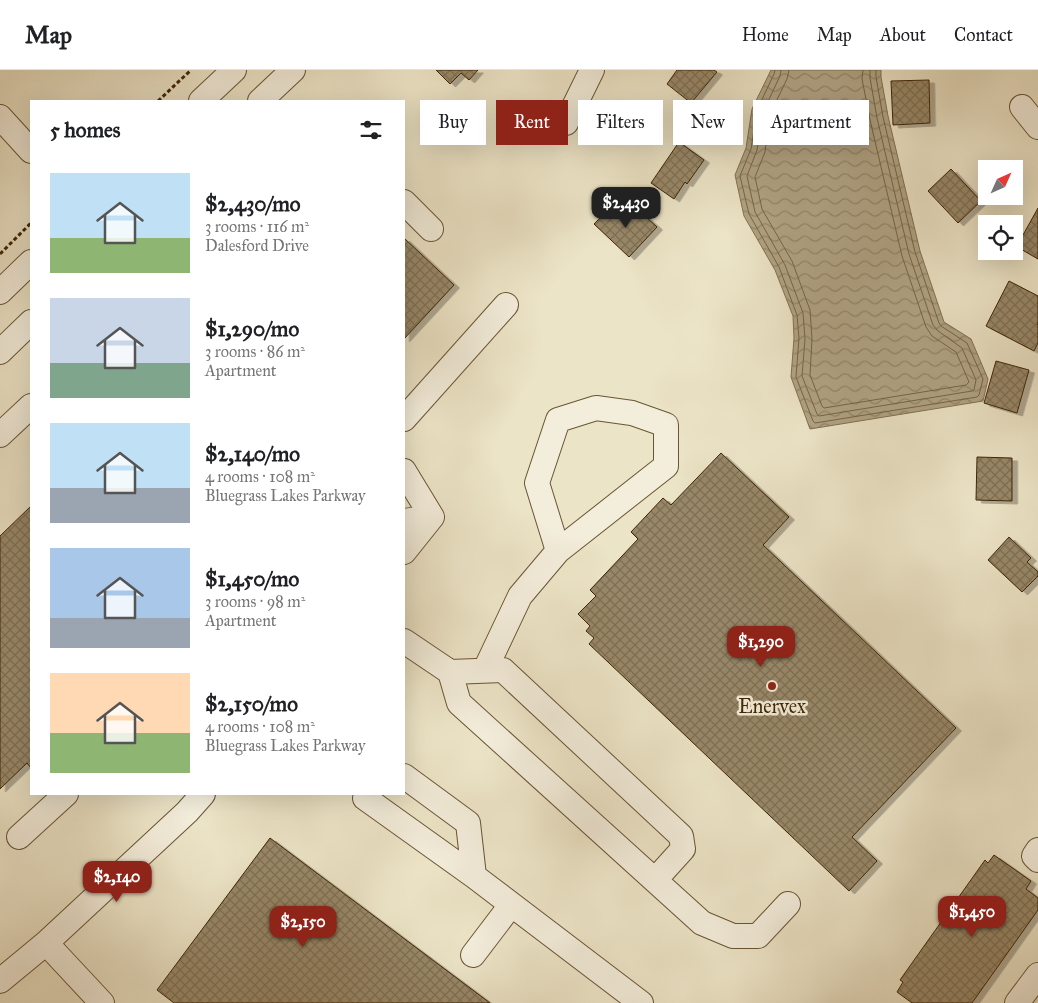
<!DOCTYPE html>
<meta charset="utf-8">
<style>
body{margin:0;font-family:"IM FELL Great Primer",serif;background:#f2f2f2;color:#202124;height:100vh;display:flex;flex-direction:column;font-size:19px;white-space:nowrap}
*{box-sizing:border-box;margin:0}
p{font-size:16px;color:#757577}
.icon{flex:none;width:28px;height:28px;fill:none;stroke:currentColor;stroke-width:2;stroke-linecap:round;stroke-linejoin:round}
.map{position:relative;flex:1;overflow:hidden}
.details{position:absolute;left:30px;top:30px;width:375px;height:695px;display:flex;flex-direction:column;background:#fff;border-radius:0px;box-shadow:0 5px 20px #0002}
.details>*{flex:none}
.banner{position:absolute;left:420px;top:30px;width:475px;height:45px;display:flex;gap:10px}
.needle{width:32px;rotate:45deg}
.buttons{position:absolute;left:978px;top:90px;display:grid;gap:10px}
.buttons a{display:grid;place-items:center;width:45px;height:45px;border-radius:0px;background:#fff;box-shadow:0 5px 20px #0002;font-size:25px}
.price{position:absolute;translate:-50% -42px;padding:0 11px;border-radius:10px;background:#8f2418;color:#fff;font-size:16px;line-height:32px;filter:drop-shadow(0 1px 2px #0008)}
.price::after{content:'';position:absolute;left:50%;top:30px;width:15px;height:11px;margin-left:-8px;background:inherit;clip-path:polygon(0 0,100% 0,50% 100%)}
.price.active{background:#222;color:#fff}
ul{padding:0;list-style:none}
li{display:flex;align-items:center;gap:15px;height:125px;padding:0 20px}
li span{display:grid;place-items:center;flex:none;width:140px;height:100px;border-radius:0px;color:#555}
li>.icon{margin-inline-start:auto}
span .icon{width:60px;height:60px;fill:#fffc;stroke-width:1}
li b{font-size:21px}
h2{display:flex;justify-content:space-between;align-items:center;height:60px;padding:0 20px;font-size:21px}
.chip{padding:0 18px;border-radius:0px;background:#fff;box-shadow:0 5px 20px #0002;font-size:18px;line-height:45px}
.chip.active{background:#8f2418;color:#fff}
header{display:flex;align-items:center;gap:30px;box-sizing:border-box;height:70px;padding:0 25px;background:#fff;border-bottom:1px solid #e0e0e0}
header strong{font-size:24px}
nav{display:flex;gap:28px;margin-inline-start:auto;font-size:18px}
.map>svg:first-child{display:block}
.water{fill:url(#water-waves);stroke:#827150}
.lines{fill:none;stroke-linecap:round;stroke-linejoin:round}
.shore{stroke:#766444;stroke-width:1}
.building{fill:url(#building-cross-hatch);stroke:#3d2503;filter:url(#shadow)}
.minor-casing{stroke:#695534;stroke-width:26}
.path{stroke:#3d2503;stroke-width:3;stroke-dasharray:4 2.5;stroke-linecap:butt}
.minor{stroke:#f3eddb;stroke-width:24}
.poi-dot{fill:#8f2418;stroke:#f3eddb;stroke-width:2}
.labels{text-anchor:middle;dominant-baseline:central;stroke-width:5;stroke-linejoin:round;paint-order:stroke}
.poi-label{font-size:20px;fill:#3d2503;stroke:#f3eddb}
</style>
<header>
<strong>Map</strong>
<nav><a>Home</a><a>Map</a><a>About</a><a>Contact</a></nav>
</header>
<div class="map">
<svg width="1038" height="933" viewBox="0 0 1038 933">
<defs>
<pattern id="water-waves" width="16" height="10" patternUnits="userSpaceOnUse" patternTransform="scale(1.25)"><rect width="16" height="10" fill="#b0a384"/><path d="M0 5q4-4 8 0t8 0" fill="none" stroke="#90856a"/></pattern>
<pattern id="building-cross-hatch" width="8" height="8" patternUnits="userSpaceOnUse" patternTransform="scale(1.25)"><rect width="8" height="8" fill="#988869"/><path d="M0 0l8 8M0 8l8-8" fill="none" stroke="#7d6f54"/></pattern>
<filter id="shadow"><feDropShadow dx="5.5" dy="3" stdDeviation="0" flood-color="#0004"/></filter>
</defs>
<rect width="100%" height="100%" fill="#ece4c7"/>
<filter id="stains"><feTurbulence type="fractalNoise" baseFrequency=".004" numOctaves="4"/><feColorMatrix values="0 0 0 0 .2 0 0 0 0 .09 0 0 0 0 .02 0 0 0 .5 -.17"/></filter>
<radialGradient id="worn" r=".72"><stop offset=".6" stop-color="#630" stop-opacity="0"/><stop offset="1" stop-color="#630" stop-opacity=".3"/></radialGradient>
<!-- water -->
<path class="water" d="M771,0H881V7L888,46L920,181L944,252L971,269L988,309L983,331L810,359L791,307L794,268L793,246L775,200L744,146L735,105L746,78L752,39Z"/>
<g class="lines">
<!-- shore -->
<path class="shore" d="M775,0L774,4L757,40L751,79L740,106L749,144L779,197L797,245L799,268L796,307L813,351L815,353L977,327L979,325L983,309L967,273L941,256L939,253L915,182L883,47L876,7V0
M781,0L780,6L763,42L757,80L747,106L755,142L785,195L803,243L805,269L802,306L817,344L819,346L972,321L974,320L976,310L962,278L938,261L933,255L909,184L877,48L870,8V0
M789,0L787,9L770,44L765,82L755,107L762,139L792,191L810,240L812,269L810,305L822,336L824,338L966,315L969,312L956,282L932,266L926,257L902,186L870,50L862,9L863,0"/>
</g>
<!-- building -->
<path class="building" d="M436,0H478L469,10L461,3L450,14Z
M677,0H714L717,2L691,33L667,14Z
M929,10L930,53L893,55L891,11Z
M679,72L704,90L687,114L685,112L674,129L651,113Z
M951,99L981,131L958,153L928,121Z
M633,135L657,157L629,187L594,154L610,138L621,148Z
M1038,138V189L1014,175V160L1023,165Z
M404,168L454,215L404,269Z
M1009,211L1038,226V252L1037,254L1038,255V273L1034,281L986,256Z
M996,291L1029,300L1017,343L984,333Z
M721,383L789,447L763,475L956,658L852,767L877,791L849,821L589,574L594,568L586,561L590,556L578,544L596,526L590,520L638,469L631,462L663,428L671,435Z
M977,387L1012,388V431L976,430Z
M31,436V698L27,693L0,719V466Z
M1009,467L1031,488L1027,492L1038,502V506L1022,522L988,490Z
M270,768L490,933H174L157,920Z
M994,785L1031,811L1026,819L1038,828V840L972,933H912L897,922L903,912L900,910L985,790L988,793Z"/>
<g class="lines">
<defs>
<path id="minor" d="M201,31L234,0
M260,31L293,0
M1022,37L1038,57
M0,47L31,81
M566,53L592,0
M404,132L431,159
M0,222L31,192
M0,282L31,252
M404,349L506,235
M0,365L31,336
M404,401L432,447
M404,451L432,447
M404,482L432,447
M404,571L450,602L503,600L681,766L683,779L655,810
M485,600L520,526L558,481L666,396V355L632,343L596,338L558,350L537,413L558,481
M450,602L459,633L702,853L733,866H758L788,834
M404,706L468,753L474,806L641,933
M365,728L474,806
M19,767L66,724
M1038,780L1034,786L1038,790
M46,873L102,933
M473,885L511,835
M0,911L46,873L187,742L203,724
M1017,933L1038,905"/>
</defs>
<!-- minor casing -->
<use href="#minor" class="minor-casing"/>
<!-- path -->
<path class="path" d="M158,31L191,0
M0,184L31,153"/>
<!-- minor -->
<use href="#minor" class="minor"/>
</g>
<!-- markers -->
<circle class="poi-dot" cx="772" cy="616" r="5"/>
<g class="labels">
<!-- poi labels -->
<g class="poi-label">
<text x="772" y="636">Enervex</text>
</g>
</g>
<rect width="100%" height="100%" filter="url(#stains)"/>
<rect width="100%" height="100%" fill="url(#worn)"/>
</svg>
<div class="buttons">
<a><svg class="needle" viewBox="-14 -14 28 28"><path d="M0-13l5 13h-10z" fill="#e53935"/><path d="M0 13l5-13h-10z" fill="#757577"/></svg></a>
<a><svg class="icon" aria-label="locate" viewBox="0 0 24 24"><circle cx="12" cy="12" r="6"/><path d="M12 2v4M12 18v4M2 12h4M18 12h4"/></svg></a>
</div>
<b class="price active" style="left:626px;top:159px">$2,430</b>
<b class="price" style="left:761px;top:598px">$1,290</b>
<b class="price" style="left:117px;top:833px">$2,140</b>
<b class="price" style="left:972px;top:868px">$1,450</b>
<b class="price" style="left:303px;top:878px">$2,150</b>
<div class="banner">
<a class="chip">Buy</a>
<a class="chip active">Rent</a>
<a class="chip">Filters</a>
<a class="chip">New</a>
<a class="chip">Apartment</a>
</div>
<section class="details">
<h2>5 homes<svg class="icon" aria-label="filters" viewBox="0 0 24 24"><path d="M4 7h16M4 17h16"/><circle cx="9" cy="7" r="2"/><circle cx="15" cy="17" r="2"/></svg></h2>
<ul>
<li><span style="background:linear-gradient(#bfe0f5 65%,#8fb573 0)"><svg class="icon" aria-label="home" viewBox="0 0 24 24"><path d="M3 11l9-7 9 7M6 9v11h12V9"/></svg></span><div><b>$2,430/mo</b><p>3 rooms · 116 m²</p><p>Dalesford Drive</p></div></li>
<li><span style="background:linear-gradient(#c9d6e8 65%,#7fa58c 0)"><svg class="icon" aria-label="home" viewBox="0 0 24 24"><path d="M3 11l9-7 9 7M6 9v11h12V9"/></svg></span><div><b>$1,290/mo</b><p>3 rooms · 86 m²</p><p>Apartment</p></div></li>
<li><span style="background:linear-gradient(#bfe0f5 65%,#9aa5b1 0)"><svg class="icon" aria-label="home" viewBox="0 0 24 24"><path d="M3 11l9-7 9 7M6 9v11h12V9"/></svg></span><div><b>$2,140/mo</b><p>4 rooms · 108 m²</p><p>Bluegrass Lakes Parkway</p></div></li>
<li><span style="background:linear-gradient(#a9c7e8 70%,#9aa5b1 0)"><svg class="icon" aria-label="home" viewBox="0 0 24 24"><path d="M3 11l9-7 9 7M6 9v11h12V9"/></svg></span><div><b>$1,450/mo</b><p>3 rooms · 98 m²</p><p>Apartment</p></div></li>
<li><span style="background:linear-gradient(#ffd9b3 60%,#8fb573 0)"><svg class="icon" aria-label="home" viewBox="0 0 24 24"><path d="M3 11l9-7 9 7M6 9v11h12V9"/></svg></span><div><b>$2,150/mo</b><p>4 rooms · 108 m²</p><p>Bluegrass Lakes Parkway</p></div></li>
</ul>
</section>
</div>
